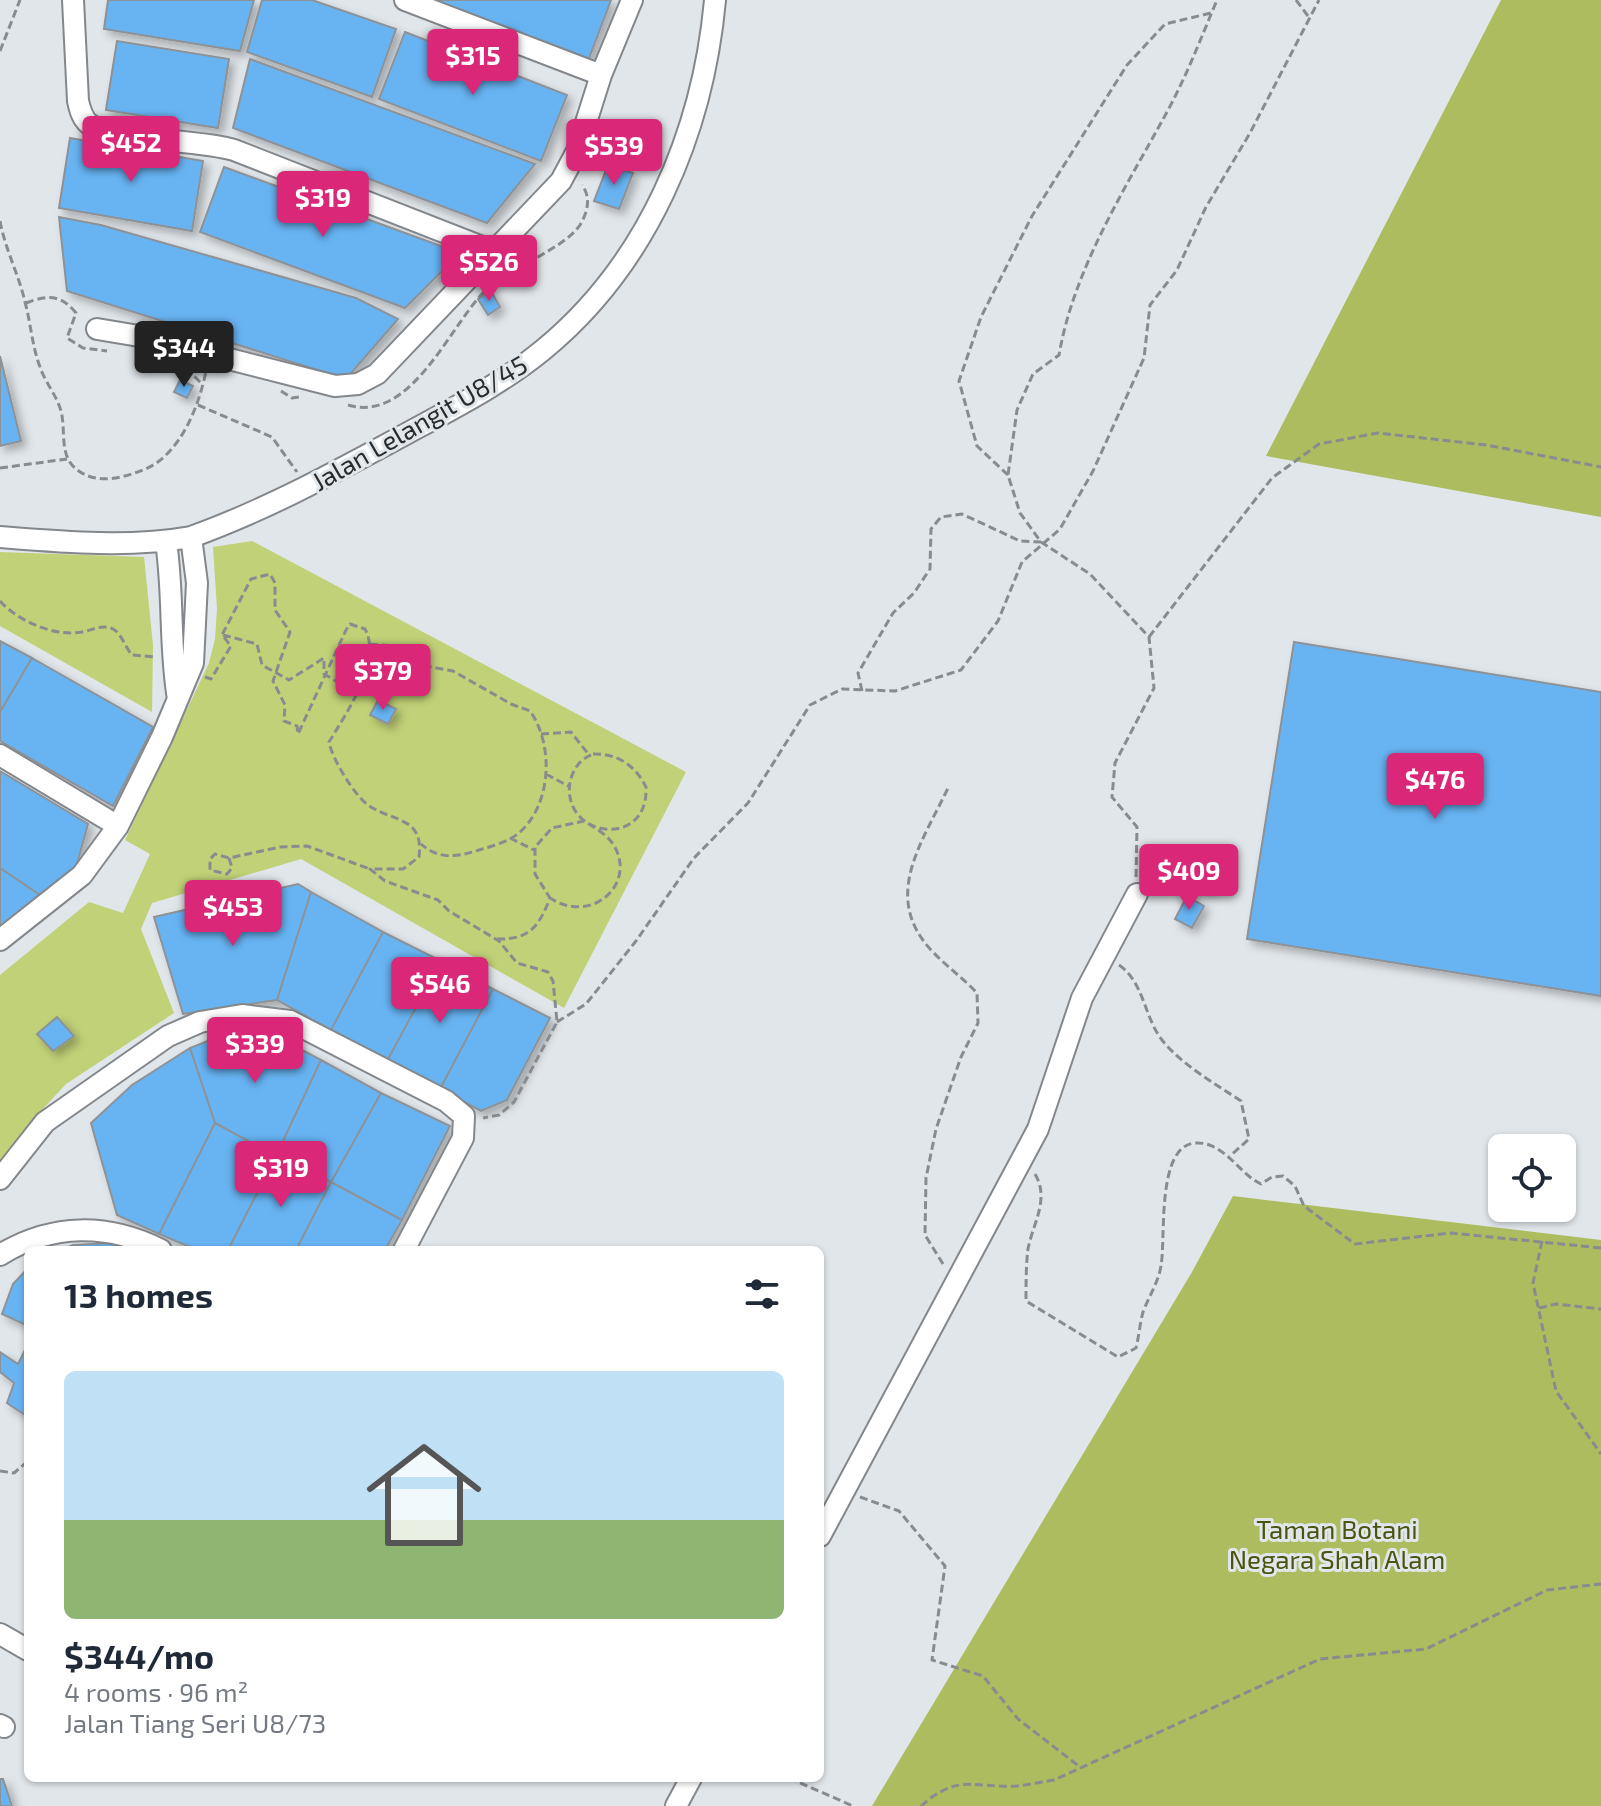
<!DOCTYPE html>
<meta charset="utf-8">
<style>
body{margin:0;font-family:"Exo 2",sans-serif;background:#f2f2f3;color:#1f2937;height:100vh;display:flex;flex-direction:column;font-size:30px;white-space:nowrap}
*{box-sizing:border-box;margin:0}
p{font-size:26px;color:#747a83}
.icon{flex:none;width:44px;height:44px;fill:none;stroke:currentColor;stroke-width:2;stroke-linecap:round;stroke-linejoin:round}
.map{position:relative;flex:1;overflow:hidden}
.drawer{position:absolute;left:24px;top:1246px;width:800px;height:536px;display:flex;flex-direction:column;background:#fff;border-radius:12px;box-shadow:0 2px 6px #0004}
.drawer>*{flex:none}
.fabs{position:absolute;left:1488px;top:1134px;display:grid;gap:16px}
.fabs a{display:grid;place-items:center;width:88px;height:88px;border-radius:12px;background:#fff;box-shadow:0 2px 6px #0004;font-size:40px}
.price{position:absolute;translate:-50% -68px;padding:0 18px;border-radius:8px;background:#db2777;color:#fff;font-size:26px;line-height:52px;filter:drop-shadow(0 2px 4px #0008)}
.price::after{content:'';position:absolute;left:50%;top:48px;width:24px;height:18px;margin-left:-12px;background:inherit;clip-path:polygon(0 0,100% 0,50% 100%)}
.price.current{background:#222;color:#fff}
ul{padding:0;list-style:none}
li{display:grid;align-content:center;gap:16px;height:424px;padding:0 40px}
li span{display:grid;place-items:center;height:248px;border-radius:12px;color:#555}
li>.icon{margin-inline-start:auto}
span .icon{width:144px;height:144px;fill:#fffc;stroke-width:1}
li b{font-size:34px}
h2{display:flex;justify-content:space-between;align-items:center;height:96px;padding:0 40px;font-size:34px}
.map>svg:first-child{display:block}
.green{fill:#c1d177}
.forest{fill:#acbc5f}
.building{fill:#67b4f3;stroke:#8e9296;stroke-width:2;filter:url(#shadow)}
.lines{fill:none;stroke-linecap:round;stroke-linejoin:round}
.minor-casing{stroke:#83878b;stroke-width:24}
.path{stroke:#898c8f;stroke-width:3;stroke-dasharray:8 4;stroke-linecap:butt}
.minor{stroke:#fff;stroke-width:20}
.labels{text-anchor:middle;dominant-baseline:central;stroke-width:6;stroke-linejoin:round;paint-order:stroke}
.street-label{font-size:26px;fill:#292b2c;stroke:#e1e6ea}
.park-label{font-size:26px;fill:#4b540f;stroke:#e1e6ea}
</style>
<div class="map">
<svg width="1601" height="1806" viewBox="0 0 1601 1806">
<defs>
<filter id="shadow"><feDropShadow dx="5" dy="5" stdDeviation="4" flood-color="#0004"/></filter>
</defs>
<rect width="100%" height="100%" fill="#e1e6ea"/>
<!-- green -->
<path class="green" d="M252,541L686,772L564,1008L301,859L152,903L141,929L174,1013L66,1084L28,1125L0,1165V975L89,902L123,913L150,854L125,840L209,663L215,639L217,609L213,547Z
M0,552L144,557L153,645L152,712L0,626Z"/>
<!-- forest -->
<path class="forest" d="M1501,0H1601V517L1266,456Z
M1233,1196L1601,1240V1806H872L1192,1272Z"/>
<!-- building -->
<path class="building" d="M108,0H254L240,51L104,29Z
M262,0H312L396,29L372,97L247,52Z
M428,0H611L588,61Z
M405,32L567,95L541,161L379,99Z
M117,41L229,59L218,128L106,110Z
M250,59L535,164L487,223L233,128Z
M70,138L203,161L192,231L59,208Z
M608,165L633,173L619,209L594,201Z
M224,167L460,253L405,308L200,232Z
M59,217L101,225L356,298L398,319L346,379L67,291Z
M491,291L500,307L488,315L478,299Z
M0,356L21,441L0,446Z
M180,380L193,386L187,398L174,392Z
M0,641L32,658L0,712Z
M1294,642L1601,692V996L1247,939Z
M32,658L153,727L113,806L0,741V712Z
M378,700L396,709L388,724L370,715Z
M0,771L88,824L75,871L46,899L0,868Z
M1206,860L1221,868L1209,891L1194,884Z
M0,868L46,899L0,932Z
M298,884L311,892L277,1000L183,1014L154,917Z
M311,892L383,932L331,1030L277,1000Z
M1187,896L1204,906L1192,928L1175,919Z
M383,932L441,961L387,1061L331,1030Z
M441,961L493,989L440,1089L387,1061Z
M493,989L550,1018L507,1100L481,1111L440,1089Z
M57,1017L74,1036L53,1051L37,1034Z
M241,1034L278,1037L321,1060L276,1156L215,1123L190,1048L215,1038Z
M190,1048L215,1123L159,1234L117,1215L91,1123L132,1085Z
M321,1060L381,1093L331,1182L276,1156Z
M381,1093L450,1126L402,1220L331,1182Z
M215,1123L276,1156L228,1250H197L159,1234Z
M276,1156L331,1182L296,1250H228Z
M331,1182L402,1220L385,1250H296Z
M111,1243L133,1250H61L73,1245Z
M28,1268V1326L2,1314L13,1284Z
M28,1344V1417L7,1403L14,1383L0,1372V1352L18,1364Z
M0,1779H3L12,1806H0Z"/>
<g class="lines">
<defs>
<path id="minor" d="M73,0L78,101C80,110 82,118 89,124C112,141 199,139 234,150L495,252
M405,0L601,75
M97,329L139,336L335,386L358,384L377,374L561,181L577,151L601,75L632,0
M0,537C62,542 129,548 191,537C261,512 328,476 393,441C444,413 498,387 543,350C648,264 703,132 715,0
M166,542C174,594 169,647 178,699
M0,755L118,826
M0,940L82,875L118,826L162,737L193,663L197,583L191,537
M0,1179L45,1122L168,1036L200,1022L242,1015L290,1021L446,1101L464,1116L463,1138L404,1250
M0,1255C52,1223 108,1223 161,1250
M820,1536L1038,1129L1082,998L1137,894
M0,1634L28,1650
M0,1725L4,1727
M676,1806L691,1778"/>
</defs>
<!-- minor casing -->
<use href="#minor" class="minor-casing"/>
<!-- path -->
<path class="path" d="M1296,0L1308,16
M0,51L20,0
M0,221C5,249 19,275 25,302C31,324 32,346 40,367C45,382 57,396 61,411C66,430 59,454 75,468C94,485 120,479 143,470C180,456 199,406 206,371
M26,303C47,295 61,294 76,313L67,338L83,348L107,351
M186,368L203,385
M281,391L292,398L299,397
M198,405L272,437L297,472
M348,405C411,424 450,325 485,291C509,268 564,249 580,225C588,212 591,197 582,185
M0,468L67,459
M1008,475L977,446L959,381L981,317L1032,216L1127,65L1165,24L1211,13
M0,601C18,621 54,637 82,632C93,630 102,624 113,629C122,634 125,647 132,655L155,657
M223,635L257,644L262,665L289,680L324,658V674L358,694
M1149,637L1272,478L1319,444L1378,433L1486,445L1601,467
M370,644L395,646L421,665L453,671L511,704L530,711C554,745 552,804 519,833C508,842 492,846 479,850C457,857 439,860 421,844
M205,677L211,679L231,646L222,635L251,579L270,574L275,583V610L290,632L273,681L285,705L284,721L297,726L298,734L346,630L350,624L365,629C383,661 345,715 329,742C332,759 355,796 368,805C394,823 424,816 419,857L403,869H370L385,881L438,900L449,911L499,941L517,963L548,972L553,981L557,1022L514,1102L499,1115L483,1118
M862,691L858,673L893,613L914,593L930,569L931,529L941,517L962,514L1020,541L1041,542
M541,734L571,732L589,755
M593,754C617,753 636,766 646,787C649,850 561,838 570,782C573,769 580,759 593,754Z
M546,774L570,787
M510,838L534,850
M229,858L232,868L227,874L210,870V859L215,854L229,858L280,847L307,846L370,869
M1136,877L1137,827L1112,797L1115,763L1154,688L1149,637L1090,574L1041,542L1020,513L1008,475L1017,410L1033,374L1059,355C1074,268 1125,189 1167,112C1187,75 1201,38 1217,0
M497,939C530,940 539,926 550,898L535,874V847L552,828L584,821C594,827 606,834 613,844C638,882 593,926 550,898
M1119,965C1144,982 1144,1017 1162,1040C1182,1065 1214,1083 1241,1101L1249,1139L1230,1156
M557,1022L586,1004L636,941L694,858L748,803L810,705L842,689L895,691L961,670L998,621L1022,562L1060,529L1093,471L1144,358L1150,305L1177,270L1206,207L1250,133L1319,0
M1035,1174C1050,1199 1033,1223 1028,1249C1026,1265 1026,1283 1026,1301L1118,1357L1136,1348C1139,1336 1140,1323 1143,1312C1149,1296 1158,1283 1161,1266C1166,1238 1156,1146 1195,1143C1224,1141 1239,1174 1261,1184L1272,1177L1283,1176L1295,1186L1304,1206L1355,1244L1451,1233L1601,1248
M1542,1241L1533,1283L1556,1391L1601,1454
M943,1264L925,1235L926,1178L936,1129L961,1057L978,1023L977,993C963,978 946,966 932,951C881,897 922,843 948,788
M1539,1308L1556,1304L1601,1309
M0,1471L14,1473L28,1461
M860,1497L899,1511L945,1566L932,1660L983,1676L1018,1719L1080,1767
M789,1778L853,1806
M921,1806C958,1773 974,1788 1016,1786C1028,1785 1041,1782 1054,1780L1320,1659L1426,1649L1547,1590L1601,1584"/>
<!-- minor -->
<use href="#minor" class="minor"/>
</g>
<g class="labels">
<!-- street labels -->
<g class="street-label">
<text transform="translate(419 422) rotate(-30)">Jalan Lelangit U8/45</text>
</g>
<!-- park labels -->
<g class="park-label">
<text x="1337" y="1528">Taman Botani<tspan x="1337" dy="30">Negara Shah Alam</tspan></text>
</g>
</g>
</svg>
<div class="fabs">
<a><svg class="icon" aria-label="locate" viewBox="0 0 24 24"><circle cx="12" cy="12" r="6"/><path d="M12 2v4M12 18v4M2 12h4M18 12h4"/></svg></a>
</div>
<b class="price" style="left:473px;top:97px">$315</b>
<b class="price" style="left:131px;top:184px">$452</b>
<b class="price" style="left:614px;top:187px">$539</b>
<b class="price" style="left:323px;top:239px">$319</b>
<b class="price" style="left:489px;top:303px">$526</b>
<b class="price current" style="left:184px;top:389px">$344</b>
<b class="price" style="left:383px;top:712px">$379</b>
<b class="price" style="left:1435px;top:821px">$476</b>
<b class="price" style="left:1189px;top:912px">$409</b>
<b class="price" style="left:233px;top:948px">$453</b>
<b class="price" style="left:440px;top:1025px">$546</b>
<b class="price" style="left:255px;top:1085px">$339</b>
<b class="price" style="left:281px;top:1209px">$319</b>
<section class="drawer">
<h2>13 homes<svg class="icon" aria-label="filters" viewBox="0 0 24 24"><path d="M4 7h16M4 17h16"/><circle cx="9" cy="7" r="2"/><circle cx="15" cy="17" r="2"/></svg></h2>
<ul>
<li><span style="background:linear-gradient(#bfe0f5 60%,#8fb573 0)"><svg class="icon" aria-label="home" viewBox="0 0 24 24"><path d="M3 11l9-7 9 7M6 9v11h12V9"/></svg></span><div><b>$344/mo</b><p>4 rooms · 96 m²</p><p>Jalan Tiang Seri U8/73</p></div></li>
</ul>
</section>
</div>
